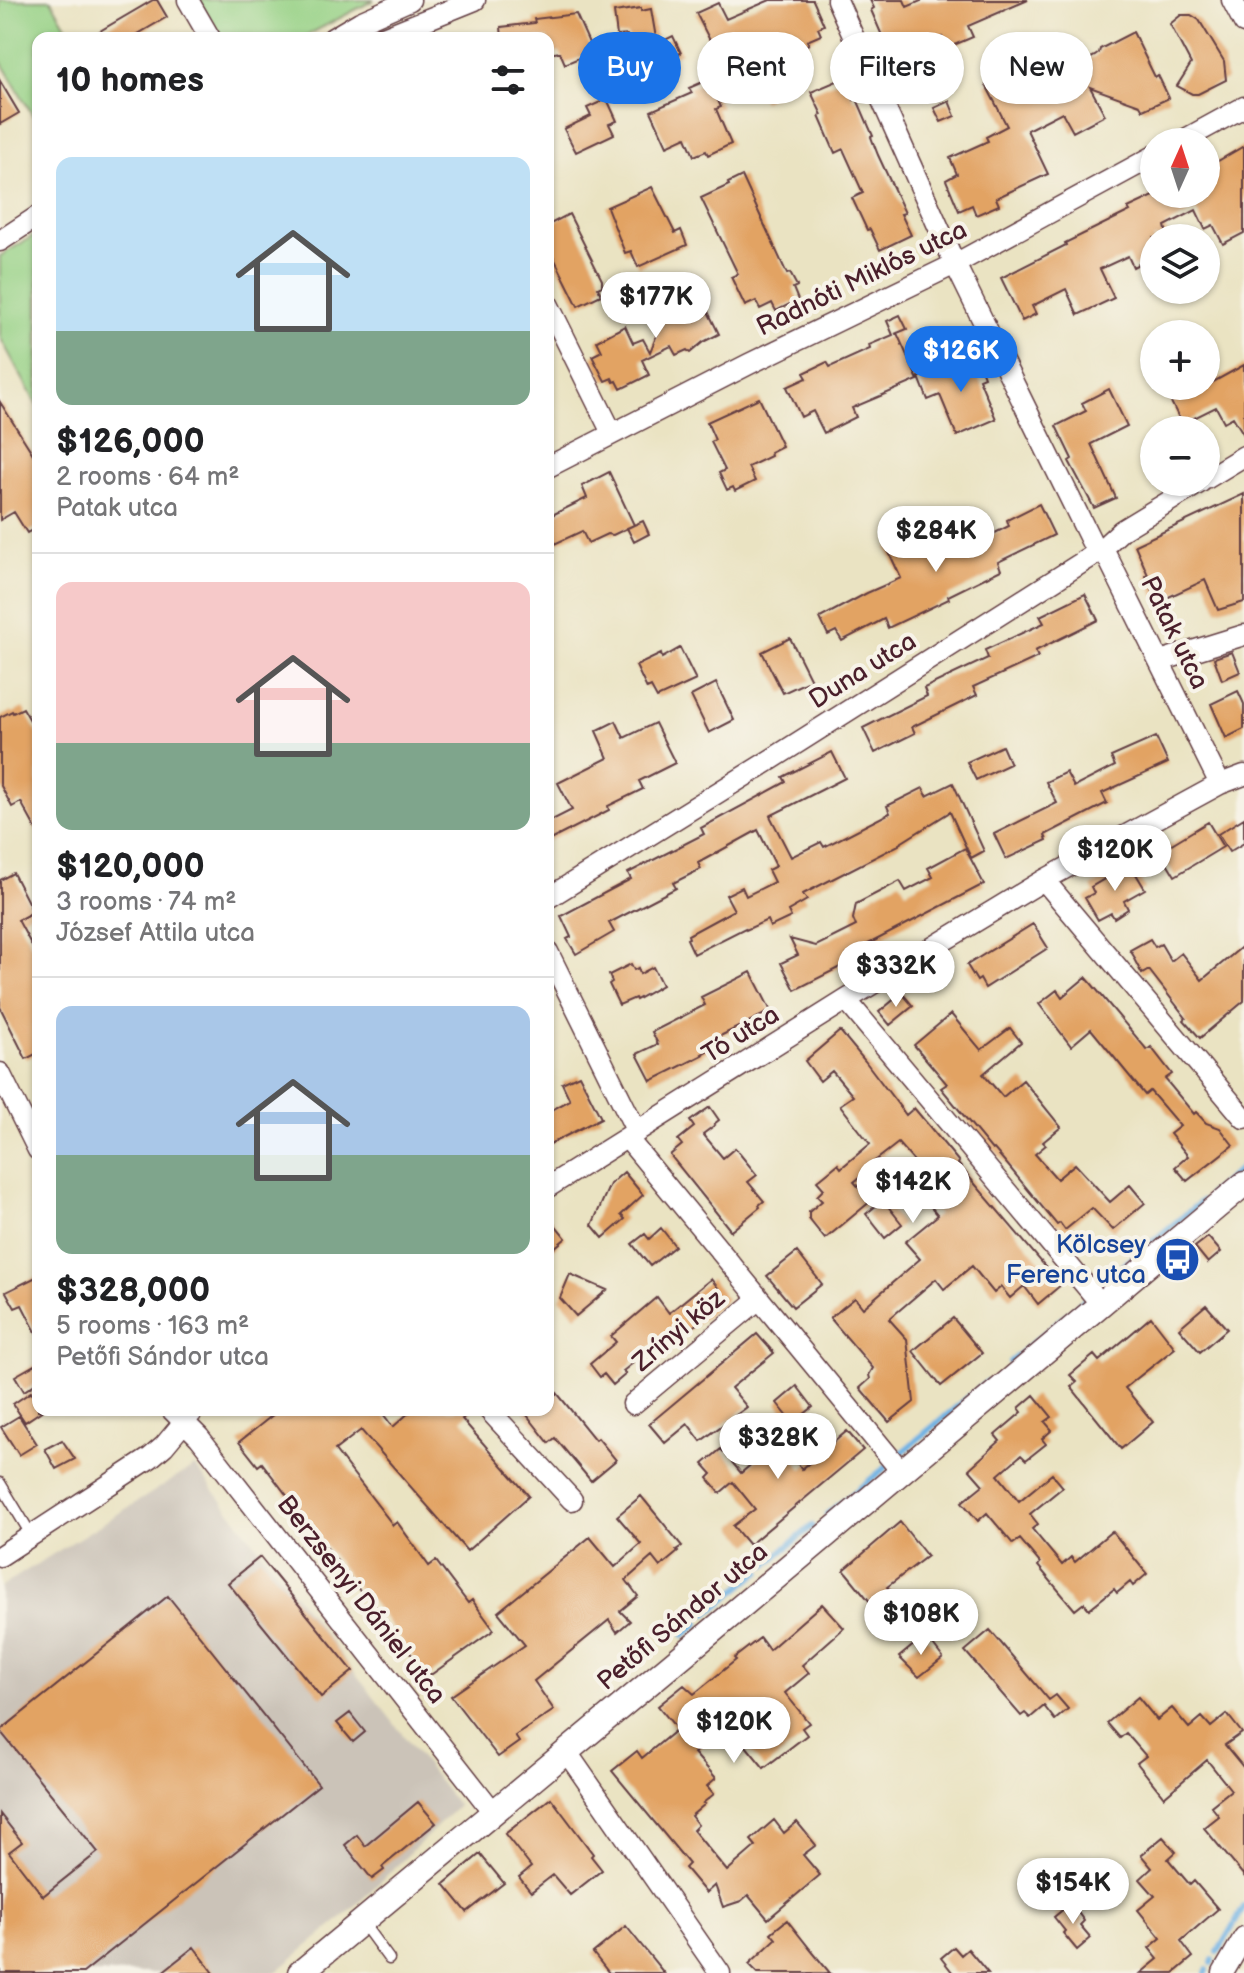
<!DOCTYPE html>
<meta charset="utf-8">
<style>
body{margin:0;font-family:"Balsamiq Sans",sans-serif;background:#f2f2f2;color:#202124;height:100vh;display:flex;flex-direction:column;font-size:30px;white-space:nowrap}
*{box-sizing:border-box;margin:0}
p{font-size:26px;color:#757577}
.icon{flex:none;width:44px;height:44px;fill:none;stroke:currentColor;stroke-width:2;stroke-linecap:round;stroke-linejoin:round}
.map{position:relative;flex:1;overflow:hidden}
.drawer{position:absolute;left:32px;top:32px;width:522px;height:1384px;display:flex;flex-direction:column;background:#fff;border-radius:16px;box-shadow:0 2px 6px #0004}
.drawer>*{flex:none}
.guide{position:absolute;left:578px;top:32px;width:546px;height:72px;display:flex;gap:16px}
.needle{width:52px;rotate:3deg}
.tools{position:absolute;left:1140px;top:128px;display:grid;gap:16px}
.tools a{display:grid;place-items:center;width:80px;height:80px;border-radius:50%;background:#fff;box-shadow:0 2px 6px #0004;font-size:40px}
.price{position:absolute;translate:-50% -68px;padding:0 18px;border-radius:28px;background:#fff;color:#222;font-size:26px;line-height:52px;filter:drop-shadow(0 2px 4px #0008)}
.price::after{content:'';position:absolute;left:50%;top:48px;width:24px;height:18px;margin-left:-12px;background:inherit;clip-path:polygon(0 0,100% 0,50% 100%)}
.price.active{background:#1a73e8;color:#fff}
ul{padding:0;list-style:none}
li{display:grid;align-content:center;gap:16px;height:424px;padding:0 24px}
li+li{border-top:2px solid #e0e0e0}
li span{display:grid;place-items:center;height:248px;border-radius:16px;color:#555}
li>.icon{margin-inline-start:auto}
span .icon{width:144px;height:144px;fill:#fffc;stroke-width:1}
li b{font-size:34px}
h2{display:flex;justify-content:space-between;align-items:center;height:96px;padding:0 24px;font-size:34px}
.tag{padding:0 28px;border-radius:36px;background:#fff;box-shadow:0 2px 6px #0004;font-size:28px;line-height:72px}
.tag.active{background:#1a73e8;color:#fff}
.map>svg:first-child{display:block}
.industrial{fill:#cbc3b8}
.green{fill:#96d185;stroke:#707858;stroke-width:2}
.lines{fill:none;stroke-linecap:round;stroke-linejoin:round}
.stream{stroke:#6fb2e4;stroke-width:6}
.building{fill:#e2a364}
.service-casing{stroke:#623c42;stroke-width:13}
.minor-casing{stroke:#623c42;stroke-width:23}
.tertiary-casing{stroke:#623c42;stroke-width:27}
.service{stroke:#fff;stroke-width:10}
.minor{stroke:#fff;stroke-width:20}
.tertiary{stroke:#fff;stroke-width:24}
.labels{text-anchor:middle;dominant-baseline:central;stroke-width:8;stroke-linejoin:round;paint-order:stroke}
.street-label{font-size:26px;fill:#4a1f2b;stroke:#f7f3e8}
.transit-label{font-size:26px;fill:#164399;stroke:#f7f3e8;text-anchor:end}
</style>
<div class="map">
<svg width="1244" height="1973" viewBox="0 0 1244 1973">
<rect width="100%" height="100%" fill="#f7f3e8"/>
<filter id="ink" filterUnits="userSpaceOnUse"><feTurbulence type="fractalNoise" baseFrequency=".0125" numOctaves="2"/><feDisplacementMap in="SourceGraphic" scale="16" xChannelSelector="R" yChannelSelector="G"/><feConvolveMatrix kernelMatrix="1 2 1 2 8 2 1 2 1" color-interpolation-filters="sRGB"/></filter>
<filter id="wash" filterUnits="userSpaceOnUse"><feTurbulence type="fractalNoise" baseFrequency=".006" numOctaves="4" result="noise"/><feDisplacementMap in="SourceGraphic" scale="32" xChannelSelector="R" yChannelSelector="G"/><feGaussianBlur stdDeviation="1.8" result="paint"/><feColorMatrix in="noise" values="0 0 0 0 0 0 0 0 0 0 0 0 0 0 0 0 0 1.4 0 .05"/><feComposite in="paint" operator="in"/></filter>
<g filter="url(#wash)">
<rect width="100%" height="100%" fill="#eae3c2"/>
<!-- industrial -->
<path class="industrial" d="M195,1466L458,1806L351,1910L275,1973H0V1587Z"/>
<!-- green -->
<path class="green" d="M0,0H51L73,38H38V124L0,60Z
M199,0H374L302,38H221Z
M38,233V407L0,337V256Z"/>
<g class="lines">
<!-- stream -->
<path class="stream" d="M1210,1194L1244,1166
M1098,1286L1202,1201
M1010,1362L1084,1300
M901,1453L987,1382
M827,1514L886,1467
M766,1565L812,1526
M725,1599L760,1571
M707,1614L722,1602
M684,1635L698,1623
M1236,1921L1244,1907
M1218,1952L1233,1926
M1212,1963L1213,1960
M1206,1973L1207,1970"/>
</g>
<g id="blocks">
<!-- building -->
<path class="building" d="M153,0H157L167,17L131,38H88Z
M770,0H813L824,25L818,28L821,35L807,41L809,44L770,61L784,91L763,101L754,79L716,96L721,107L716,109L731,144L708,155L706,151L694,156L686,137L667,146L651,111L692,93L689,88L726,72L696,13L718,3L726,19Z
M870,0H904L907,7L923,0H1028L968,26L973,37L947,48L942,37L897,57L894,50L889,52L871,10L874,8Z
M641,8V11L651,9L657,44L673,36L681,53L667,59L668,63L644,73L627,35L617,36L614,12Z
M576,14L593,52L565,64L560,52L548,54V38H502L501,27L535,23L534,19Z
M1181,15H1191L1199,20L1224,61L1226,80L1198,94H1192L1177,86L1191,64L1170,24Z
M1133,32L1155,77L1158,75L1169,98L1143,110L1140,105L1090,87L1105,115L1073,132L1062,112L1027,130L1048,174L996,198L999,205L976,215L972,205L959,211L946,180L957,174L950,158L988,141L986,137L1007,126L986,85L1002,77L1006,84L1030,73L1037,86L1095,56L1099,53L1100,49Z
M844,78L854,100L857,99L873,136L871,137L878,155L905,213L901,214L911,235L880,250L870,229L867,230L852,198L863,193L843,149L835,153L819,116L822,115L811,92Z
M0,81L19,113L0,124Z
M607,99L617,121L609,124L614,134L576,152L564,129L591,116L587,108Z
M949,101L955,116L941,122L934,108Z
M1244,146V233L1223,244L1213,225L1205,229L1196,210L1165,226L1168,238H1154V256L1133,267L1128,256L1100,269L1114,298L1078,315L1066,289L1032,306L1036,314L1022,321L1001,278L1066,245L1065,243L1130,211L1128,208L1158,194H1206V168Z
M742,176L787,274L790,273L797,286L793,288L798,300L776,311L772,303L760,309L756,301L745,306L731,277L738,274L701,198L729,185L728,183Z
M652,187L675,233L681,230L687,245L638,267L631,251L625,253L607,207Z
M569,214L602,280V286L598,288L601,295L578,306L548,246V225Z
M696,287L719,334L703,342L690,353L687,350L676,355L671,346L642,360L649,375L621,389L617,381L614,382L612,378L605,381L592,356L602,351L597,341L625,326L633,343L643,339L650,352L662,322L672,306L667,300Z
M900,315L907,329L895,334L897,333L918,380L852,408L856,417L824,433L813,411L801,417L787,387L807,378L804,373L827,362L830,367L870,349L869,345L893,335L887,321Z
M975,354L984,377L979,379L996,419L957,436L940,395L928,400L919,377Z
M1244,365V435L1233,417L1224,422L1216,407L1182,424L1163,386H1206Z
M1109,389L1127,426L1091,444L1116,498L1094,508L1069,461L1072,459L1056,426L1086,411L1082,403Z
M759,398L782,446L770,452L771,456L748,467L755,481L735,491L733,487L727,490L719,473L725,470L711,442L715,440L707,422Z
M0,402L38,462V527L27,533L14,512L0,520Z
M609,472L634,525L613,535L607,534L588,543L582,531L548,547V517L587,498L582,486Z
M1244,494V602L1218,610L1205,580L1158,602L1146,576L1148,575L1135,545Z
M1039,504L1054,535L998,562L1001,570L948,596L949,599L888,628L884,619L842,641L836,631L828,635L820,618L867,593L901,578L887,548L919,531L930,550L956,537L961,547L966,544L967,547L1009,526L1007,520Z
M643,521L649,534L634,542L627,528Z
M1085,594L1098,620L1035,651L1038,657L973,687L977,695L912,727L915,733L875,753L863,728L927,696L924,688L988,658L985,650L1044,623L1040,616Z
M790,638L811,680L783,693L762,652Z
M680,648L696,680L657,698L651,687L647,689L636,666L661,654L662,658Z
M1232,652L1240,672L1222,680L1214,658Z
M716,683L734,720L709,733L691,696Z
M1238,691L1244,704V729L1226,738L1211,704Z
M23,708L38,734V833L21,802L12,807L0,784V717L12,711L13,713Z
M616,721L624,738L655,723L675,763L639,781L643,789L608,806L609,810L548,841V822L572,810L558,783L608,758L596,731Z
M1156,737L1168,763L1102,793L1107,803L1045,835L1047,840L1006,859L994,834L1057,803L1046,782L1066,772L1074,787L1115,766L1111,757Z
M1002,746L1010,764L976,780L967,762Z
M832,752L845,778L770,816L791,857L821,842L824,847L890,813L887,806L923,788L927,796L953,783L984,851L971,858L950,812L899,844V845L803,894L807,900L788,911L791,917L770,927L767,920L746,930L745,928L694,954L687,939L689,938L688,935L734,910L726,895L742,887L746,896L774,882L768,870L776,866L758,830L698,863L701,869L673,883L676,888L609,923L614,932L576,954L567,939L571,937L561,916L631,879L628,873L704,834L701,828L786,782L783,777Z
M1244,818V843L1229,852L1218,834Z
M1208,822L1223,847L1175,876L1160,851Z
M965,848L984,884L847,955L850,962L795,990L781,963L798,955L790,939L816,946L856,926L853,919L856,904L900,881L906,891L933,877L928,868Z
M1130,864L1145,889L1124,901L1128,909L1114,918L1111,913L1098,920L1085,898L1094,893L1091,887Z
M13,873L33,912L18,920L38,957V1053L26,1059L0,1007V880Z
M1033,924L1048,948L985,988L980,979L977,981L967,965Z
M1150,939L1155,947L1161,944L1171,961L1181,953L1202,980L1244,945V1001L1200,1038L1184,1020L1186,1018L1149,970L1142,974L1134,959L1135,958L1130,950Z
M631,964L634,970L638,968L640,974L653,967L662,985L636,1000L635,998L619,1005L609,984L612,982L609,975Z
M751,972L771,1011L716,1038L719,1044L702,1054L703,1055L651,1081L637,1054L658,1044L652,1032L705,1005L701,997Z
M1086,977L1147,1050L1151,1047L1172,1074L1165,1079L1194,1114L1196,1112L1206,1123L1220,1128L1233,1145L1187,1181L1175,1167L1188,1156L1170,1134L1180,1126L1150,1091L1145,1095L1091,1029L1071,1046L1039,1004L1057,990L1062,997Z
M902,993L913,1006L890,1025L879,1012Z
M951,1014L981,1050L1010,1028L1021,1042L983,1074L1003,1097L1023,1080L1061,1127L1043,1142L1046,1145L1035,1154L1057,1179L1075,1164L1110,1202L1130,1185L1145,1203L1113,1230L1092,1208L1065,1230L1060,1223L1057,1225L1006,1163L994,1149L992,1150L941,1088L947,1084L914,1045Z
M840,1031L865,1061L906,1115L914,1108L959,1162L958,1164L1061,1285L1038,1304L1024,1286L1010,1298L1001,1287L994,1293L972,1266L944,1289L936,1279L889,1319L907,1339L914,1402L889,1422L860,1388L870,1379L869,1375L873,1368L830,1318L855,1298L863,1308L920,1259L905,1242L938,1215L917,1190L909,1197L898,1185L919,1167L898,1143L866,1168L868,1171L854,1182L871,1201L825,1239L809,1219V1212L822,1201L817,1196L824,1189L817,1181L838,1164L841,1168L870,1144L840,1105L853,1096L832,1071L820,1081L805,1061Z
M579,1075L601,1118L548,1145V1112L570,1100L562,1083Z
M710,1107L719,1120L714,1124L715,1125L703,1134L723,1158L735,1148L757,1175L748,1182L764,1201L759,1205L760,1207L731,1231L670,1155L682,1145L678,1140L694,1127L690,1121Z
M624,1172L643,1195L621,1215L625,1219L603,1238L592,1225L610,1184Z
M883,1200L902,1224L885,1238L866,1214Z
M548,1216L566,1238L548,1253Z
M661,1228L675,1246L650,1266L632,1244L645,1234L649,1239Z
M1208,1237L1221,1252L1208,1263L1195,1247Z
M797,1252L822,1284L793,1307L767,1276Z
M570,1274L607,1290L576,1316L560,1298Z
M38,1276V1336L22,1305L15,1308L6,1292Z
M711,1279L727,1299L683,1335L681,1332L677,1335L673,1329L632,1361L633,1363L623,1371L626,1374L613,1385L604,1374L600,1377L590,1364L616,1342L611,1336L657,1297L669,1313Z
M1206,1305L1227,1329L1200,1352L1179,1328Z
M1151,1317L1175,1348L1125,1388L1153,1422L1121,1449L1071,1387L1077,1382L1070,1375L1094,1355L1099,1361Z
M953,1318L982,1353L941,1386L913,1351Z
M757,1334L774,1353L731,1388L747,1407L701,1441L688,1424L665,1443L649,1424Z
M38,1363V1382L24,1391L15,1376Z
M797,1386L813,1407L793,1423L777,1403Z
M31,1392L38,1403V1410H43L25,1422L13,1404Z
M557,1393L595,1440L598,1438L616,1460L591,1481L555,1438L549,1443L523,1410H548V1400Z
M1034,1395L1052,1417L1045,1422L1052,1430L1042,1439L1046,1444L1026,1460L1021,1455L998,1475L1019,1501L1052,1474L1063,1487L1030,1514L1038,1524L1032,1529L1062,1565L1071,1557L1075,1562L1112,1531L1147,1574L1133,1586L1130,1582L1117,1593L1114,1589L1089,1609L1084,1603L1075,1610L1038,1566L1040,1563L1020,1539L1013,1544L987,1513L978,1521L962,1502L983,1485L969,1469L1000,1441L995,1435L1022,1412L1019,1408Z
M279,1410H380L393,1427L412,1410H472L462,1419L529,1496L467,1551L361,1430L335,1450L393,1525L397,1522L429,1566L436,1561L468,1603L472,1600L494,1630L432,1674H426L366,1593L363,1595L262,1463L258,1466L239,1442Z
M19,1416L37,1444L19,1455L1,1427Z
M847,1431L863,1450L749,1545L733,1526L755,1509L733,1482L720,1493L708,1478L712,1474L703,1464L721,1449L741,1473L780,1440L802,1469Z
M62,1440L75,1459L56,1469L45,1449Z
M641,1496L682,1546L676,1550L678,1552L660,1567L652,1557L626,1580L638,1596L620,1611L630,1621L617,1632L609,1620L534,1681L554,1710L515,1736L519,1742L498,1757L451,1696L525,1645L498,1612L590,1537L615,1567L641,1544L617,1516Z
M900,1522L927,1556L887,1587L898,1599L880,1614L844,1570Z
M260,1557L353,1671L321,1697L228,1583Z
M168,1596L319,1785L83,1973H0V1814L22,1842L9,1852L43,1896L98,1852L0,1731Z
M822,1604L844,1628L802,1665L809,1673L785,1693L809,1723L802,1728L807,1735L764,1768L728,1724L694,1753L716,1778L707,1786L714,1794L703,1803L705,1804L691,1816L698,1825L693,1830L727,1871L756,1846L751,1840L774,1820L784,1833L797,1822L816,1845L803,1855L820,1875L768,1919L748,1895L741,1901L723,1907L715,1885L706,1893L685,1868L689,1864L612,1771L637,1751L642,1758L677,1729L658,1706L684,1685L694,1694L736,1660L734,1658L760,1638L769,1650Z
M990,1630L1049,1700L1056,1695L1068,1709L1055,1720L1044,1706L1030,1718L1025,1713L1021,1716L965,1651Z
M927,1637L943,1658L919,1677L899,1657L921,1639L923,1640Z
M1138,1697L1157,1720L1172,1708L1189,1728L1202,1717L1211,1727L1227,1714L1242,1733L1225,1745L1244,1768V1876L1204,1828L1219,1816L1211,1806L1231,1790L1207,1760L1164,1797L1137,1763L1146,1756L1126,1733L1120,1738L1107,1723Z
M350,1713L365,1732L353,1742L337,1723Z
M551,1798L593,1854L591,1856L602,1870L570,1895L553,1875L531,1892L519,1877L531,1867L505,1834Z
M418,1802L436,1823L382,1867L384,1870L372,1879L345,1845L357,1835L365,1846Z
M1163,1837L1176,1852L1168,1859L1190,1885L1194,1881L1218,1909L1181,1941L1193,1957L1174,1973H1141L1158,1959L1149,1948L1161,1938L1138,1910L1155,1896L1140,1879L1152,1868L1141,1855Z
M480,1854L504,1883L467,1912L444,1884Z
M1071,1903L1084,1921L1080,1925L1091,1938L1077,1950L1063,1933L1065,1931L1054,1917Z
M787,1920L810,1949L830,1973H758L749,1964L776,1939L771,1933Z
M626,1926L642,1946L664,1973H609L593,1953Z
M194,1947L214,1973H161Z
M954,1947L961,1955L968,1949L988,1973H953L941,1958Z"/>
</g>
</g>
<g filter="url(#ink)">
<use href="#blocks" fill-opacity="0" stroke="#623c42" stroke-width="2"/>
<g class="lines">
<defs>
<path id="service" d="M0,1483L32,1536
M362,1922L389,1959"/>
<path id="minor" d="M188,0L210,38
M837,0L955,264L1097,553
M1232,0L1244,23
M333,38L360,22L410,0
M381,38L475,0
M1180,142L1244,107
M0,241L38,216
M548,304L612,433
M548,467L749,364L955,264L1154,156
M1206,479L1244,456
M1103,548L1220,784
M1160,661L1244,635
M1044,880L1244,1118
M548,898L772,759L1097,553L1122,530L1201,482
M548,952L637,1132
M846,1000L1102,1305
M0,1073L38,1150
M627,1138L901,1471
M548,1187L846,1000L1044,880L1220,784L1244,775
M633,1404L759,1299
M172,1410L199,1437L494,1813
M489,1410L572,1500
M0,1556L150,1458L164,1446L194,1410
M566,1751L720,1973
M1223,1973L1244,1937"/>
<path id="tertiary" d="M300,1973L712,1631L1244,1184"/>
</defs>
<!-- service casing -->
<use href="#service" class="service-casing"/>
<!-- minor casing -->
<use href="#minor" class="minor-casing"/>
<!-- tertiary casing -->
<use href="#tertiary" class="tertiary-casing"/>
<!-- service -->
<use href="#service" class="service"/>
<!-- minor -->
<use href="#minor" class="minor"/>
<!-- tertiary -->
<use href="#tertiary" class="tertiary"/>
</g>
</g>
<!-- icons -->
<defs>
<symbol id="bus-disc" viewBox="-11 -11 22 22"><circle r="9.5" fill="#1a4fb4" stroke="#f7f3e8"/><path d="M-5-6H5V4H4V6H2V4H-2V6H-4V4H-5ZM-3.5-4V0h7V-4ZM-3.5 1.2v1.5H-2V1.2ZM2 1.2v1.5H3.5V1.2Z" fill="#fff"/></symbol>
</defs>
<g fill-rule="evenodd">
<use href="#bus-disc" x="1152" y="1234" width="51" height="51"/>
</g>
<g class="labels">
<!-- street labels -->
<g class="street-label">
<text transform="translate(862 279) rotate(-26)">Radnóti Miklós utca</text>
<text transform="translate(1174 633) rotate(64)">Patak utca</text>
<text transform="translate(863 671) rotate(-32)">Duna utca</text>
<text transform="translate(741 1035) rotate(-32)">Tó utca</text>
<text transform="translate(679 1331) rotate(-40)">Zrínyi köz</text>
<text transform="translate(361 1600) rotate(52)">Berzsenyi Dániel utca</text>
<text transform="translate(683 1617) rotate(-40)">Petőfi Sándor utca</text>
</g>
<!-- transit labels -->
<g class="transit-label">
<text x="1146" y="1245">Kölcsey<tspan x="1146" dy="30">Ferenc utca</tspan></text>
</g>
</g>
</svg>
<div class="tools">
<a><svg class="needle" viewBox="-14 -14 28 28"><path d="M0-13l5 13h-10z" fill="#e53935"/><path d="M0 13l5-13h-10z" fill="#757577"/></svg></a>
<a><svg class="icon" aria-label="layers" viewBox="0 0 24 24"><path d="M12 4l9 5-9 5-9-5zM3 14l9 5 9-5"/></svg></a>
<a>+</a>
<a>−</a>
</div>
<b class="price" style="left:656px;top:340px">$177K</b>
<b class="price active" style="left:961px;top:394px">$126K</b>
<b class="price" style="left:936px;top:574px">$284K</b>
<b class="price" style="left:1115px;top:893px">$120K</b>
<b class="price" style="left:896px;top:1009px">$332K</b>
<b class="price" style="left:913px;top:1225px">$142K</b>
<b class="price" style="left:778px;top:1481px">$328K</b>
<b class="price" style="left:921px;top:1657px">$108K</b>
<b class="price" style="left:734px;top:1765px">$120K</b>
<b class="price" style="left:1073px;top:1926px">$154K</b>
<div class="guide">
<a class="tag active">Buy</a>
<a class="tag">Rent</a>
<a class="tag">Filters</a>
<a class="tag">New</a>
</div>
<section class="drawer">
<h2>10 homes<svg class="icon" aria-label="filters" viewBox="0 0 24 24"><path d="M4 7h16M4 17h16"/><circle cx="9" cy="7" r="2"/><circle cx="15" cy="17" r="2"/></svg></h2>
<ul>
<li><span style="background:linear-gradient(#bfe0f5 70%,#7fa58c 0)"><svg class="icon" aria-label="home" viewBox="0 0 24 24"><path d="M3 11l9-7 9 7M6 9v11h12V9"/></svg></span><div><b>$126,000</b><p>2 rooms · 64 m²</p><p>Patak utca</p></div></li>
<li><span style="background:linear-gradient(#f6c9c9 65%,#7fa58c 0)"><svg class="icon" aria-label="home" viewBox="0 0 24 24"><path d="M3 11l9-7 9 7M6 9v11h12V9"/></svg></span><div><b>$120,000</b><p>3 rooms · 74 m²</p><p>József Attila utca</p></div></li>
<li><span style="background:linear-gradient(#a9c7e8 60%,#7fa58c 0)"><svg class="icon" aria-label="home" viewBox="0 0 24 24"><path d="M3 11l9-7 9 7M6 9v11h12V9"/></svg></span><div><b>$328,000</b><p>5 rooms · 163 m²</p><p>Petőfi Sándor utca</p></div></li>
</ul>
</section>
</div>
